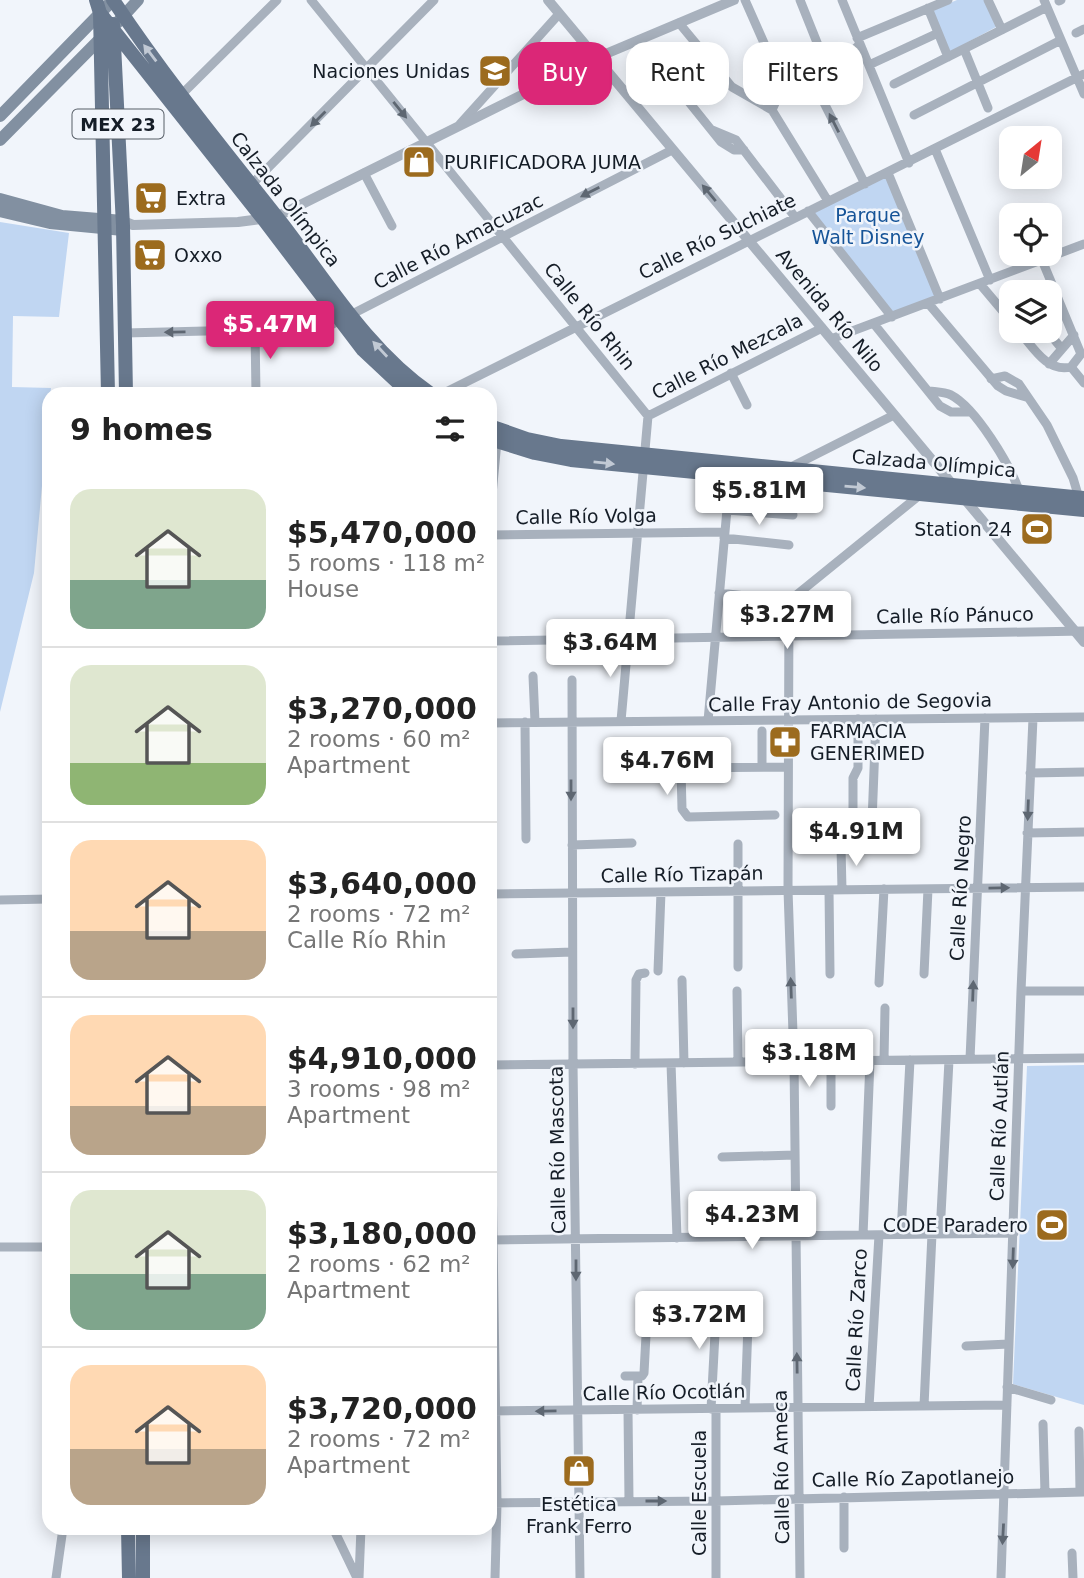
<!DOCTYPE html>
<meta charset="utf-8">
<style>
body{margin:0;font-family:"DejaVu Sans",sans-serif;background:#f6f6f6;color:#222;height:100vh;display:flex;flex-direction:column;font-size:26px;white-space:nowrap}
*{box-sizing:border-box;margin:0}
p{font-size:23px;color:#767676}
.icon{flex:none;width:38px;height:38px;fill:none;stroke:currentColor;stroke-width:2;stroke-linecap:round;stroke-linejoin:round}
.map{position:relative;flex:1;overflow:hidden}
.side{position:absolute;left:42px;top:387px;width:455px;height:1148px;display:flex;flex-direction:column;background:#fff;border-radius:21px;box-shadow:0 4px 18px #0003}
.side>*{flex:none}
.hud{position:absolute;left:518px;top:42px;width:460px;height:63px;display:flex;gap:14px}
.needle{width:46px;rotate:30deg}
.tools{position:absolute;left:999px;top:126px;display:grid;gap:14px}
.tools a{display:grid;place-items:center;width:63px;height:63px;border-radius:14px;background:#fff;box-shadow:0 4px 18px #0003;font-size:35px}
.price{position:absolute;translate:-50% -60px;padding:0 16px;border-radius:7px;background:#fff;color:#222;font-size:23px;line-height:46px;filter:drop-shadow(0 2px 4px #0008)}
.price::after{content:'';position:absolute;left:50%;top:42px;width:21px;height:16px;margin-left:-10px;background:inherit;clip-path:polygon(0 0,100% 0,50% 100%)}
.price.current{background:#db2777;color:#fff}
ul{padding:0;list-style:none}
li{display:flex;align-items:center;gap:21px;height:175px;padding:0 28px}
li+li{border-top:2px solid #e0e0e0}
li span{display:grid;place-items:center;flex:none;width:196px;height:140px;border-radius:21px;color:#555}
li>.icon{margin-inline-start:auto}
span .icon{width:84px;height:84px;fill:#fffc;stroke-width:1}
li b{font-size:30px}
h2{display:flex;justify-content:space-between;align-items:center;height:84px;padding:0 28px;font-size:30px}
.chip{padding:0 24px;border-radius:21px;background:#fff;box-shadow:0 4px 18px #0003;font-size:24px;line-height:63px}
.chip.current{background:#db2777;color:#fff}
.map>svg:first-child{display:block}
.green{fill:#c0d6f2}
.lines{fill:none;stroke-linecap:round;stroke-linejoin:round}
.minor{stroke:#a8b1bd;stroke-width:9}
.tertiary{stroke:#a8b1bd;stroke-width:10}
.secondary{stroke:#8290a1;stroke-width:12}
.primary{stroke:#68788d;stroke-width:14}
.oneway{fill:#c1c9d4}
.oneway2{fill:#5e6772}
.labels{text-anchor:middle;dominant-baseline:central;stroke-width:5;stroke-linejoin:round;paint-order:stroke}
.shield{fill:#f1f5fb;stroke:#575e67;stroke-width:2}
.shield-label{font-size:18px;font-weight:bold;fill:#151d27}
.poi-label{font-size:19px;fill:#151d27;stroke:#f1f5fb;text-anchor:start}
.street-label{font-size:19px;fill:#151d27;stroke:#f1f5fb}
.park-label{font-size:19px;fill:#165498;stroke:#f1f5fb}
</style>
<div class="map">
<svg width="1084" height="1578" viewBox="0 0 1084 1578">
<rect width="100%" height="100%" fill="#f1f5fb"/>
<!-- green -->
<path class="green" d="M957,0H984L996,27L948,53L931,11Z
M775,71L782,86L772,109L746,96Z
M888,173L940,299L892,317L808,211Z
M0,222L69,233L59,317L13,316L12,387L51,388L34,573L0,712Z
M1084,1065V1405L1013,1384L1027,1066Z"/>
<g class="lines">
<!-- minor -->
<path class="minor" d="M311,0L648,416L621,721
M745,0L783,86L772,110
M800,0L824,60L823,72L817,89L865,184
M842,0L909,163
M988,0L1002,30
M1044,0L1084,94
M1059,1L1061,0
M928,8L948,57
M679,23L732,87L772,110L828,201
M1076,33L1084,29
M857,38L948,0
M639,40L721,142L734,150H744
M964,49L988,108
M869,65L938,33
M823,72L834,69L860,44
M894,84L1047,7
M817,89L809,77L808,66L819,50
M181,95L277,0
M914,115L1061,40
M460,124L559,14
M712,130L736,140L795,217
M935,149L990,280
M364,173L392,226
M888,173L940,299
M251,185L434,0
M808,211L892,317
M980,284L1012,322
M928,303L998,386L1006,391L1026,397
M874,324L940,406L951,412H969
M255,330L256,394
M1019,331C1033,347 1047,373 1071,367L1081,354L1042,260
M1057,331L1053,338L1062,349
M125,333L325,328L672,150
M831,339L1084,244
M1049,364L1074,335
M1071,367L1084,383
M731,373L747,405
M991,379L1005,376L1019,384L1047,425L1073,478L1079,498
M929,391C937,392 944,392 951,395C976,408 1009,464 1019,490
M442,394L1084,74
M648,416L822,328
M789,468L894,415
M727,510L793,515
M490,516L497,441
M490,535L725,532
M724,538L789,545
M719,593L789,601L921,494
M789,601L788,890L794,1062L800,1578
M490,641L1084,631
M533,676L535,722
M572,680L573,1064L580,1578
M708,721L730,476
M525,722L526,839
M490,723L1084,717
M762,731V767
M663,768L787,767
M681,769L682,809L688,817L775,815
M1030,773L1084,772
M872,822L876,719
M853,825V778L858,768V719
M1027,833L1084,832
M738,844V967
M572,845L632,843
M841,847L842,890
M829,890L830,974
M490,894L1084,887
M0,900L49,899
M516,954L572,952
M658,971L661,892
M924,974L928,889
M682,980L684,1063
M879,983L884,889
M737,991L738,1062
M1021,991H1084
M490,1038L497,1503L495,1578
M970,1059L985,718
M884,1060L885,1008
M671,1063L677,1238
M635,1064L636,980L639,974L645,973
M490,1065L1084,1058
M831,1106V1061
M722,1157L795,1155
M901,1234L910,1060
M940,1234L949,1060
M863,1235L870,1061
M490,1240L1014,1233
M0,1247H49
M966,1346L1009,1344
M625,1376H642L644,1373L648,1298
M1007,1387L1051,1400
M924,1406L932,1234
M869,1407L879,1235
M745,1408L749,1296
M711,1409L717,1296
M628,1410L629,1501
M637,1410L638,1376
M490,1411L1007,1405
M1043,1424L1045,1493
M1079,1431L1080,1492
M844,1497V1548
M490,1503L716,1501L1084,1492
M333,1528L357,1578
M1072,1553L1073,1578
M56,1578L63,1528
M359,1578L361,1528
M716,1578V1409
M1001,1578L1021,991L1033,718"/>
<!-- tertiary -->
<path class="tertiary" d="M548,0L1084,642
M123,221L133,225L238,222L276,217L596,58L734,0"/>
<!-- secondary -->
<path class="secondary" d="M117,23L138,0
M0,116L113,0
M0,140L104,35
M0,199L62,216L123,221
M0,211L50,223L123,230"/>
<!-- primary -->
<path class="primary" d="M96,0L100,13L108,394
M113,0C166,80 228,155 287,230C330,287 371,353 431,394
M100,13L264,220L363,350L410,394
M113,24L123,226L126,394
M490,426L527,439L561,446L1084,498
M490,439L535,453L571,460L1084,510
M128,1528L129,1578
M143,1528V1578"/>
</g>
<!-- one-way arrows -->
<defs><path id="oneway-solid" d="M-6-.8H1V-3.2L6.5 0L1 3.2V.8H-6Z" transform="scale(1.75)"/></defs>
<g class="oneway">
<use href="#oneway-solid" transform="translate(150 53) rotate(-127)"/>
<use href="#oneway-solid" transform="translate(380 349) rotate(-133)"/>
<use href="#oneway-solid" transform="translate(604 463) rotate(6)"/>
<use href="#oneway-solid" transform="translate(855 487) rotate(5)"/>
</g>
<g class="oneway2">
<use href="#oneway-solid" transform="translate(400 110) rotate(51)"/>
<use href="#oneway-solid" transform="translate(318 119) rotate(135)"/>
<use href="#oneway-solid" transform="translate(834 123) rotate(-117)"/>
<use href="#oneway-solid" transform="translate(590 192) rotate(153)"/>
<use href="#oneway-solid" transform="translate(709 193) rotate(-130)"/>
<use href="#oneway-solid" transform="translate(175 332) rotate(179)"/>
<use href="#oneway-solid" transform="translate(571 790) rotate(90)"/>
<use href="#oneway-solid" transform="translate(1028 810) rotate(92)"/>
<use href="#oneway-solid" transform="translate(999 888) rotate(-1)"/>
<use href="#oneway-solid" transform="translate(791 988) rotate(-92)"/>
<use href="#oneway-solid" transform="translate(973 991) rotate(-88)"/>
<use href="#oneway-solid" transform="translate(573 1018) rotate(90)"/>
<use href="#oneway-solid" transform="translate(1013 1258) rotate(92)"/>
<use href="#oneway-solid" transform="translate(576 1270) rotate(90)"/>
<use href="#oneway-solid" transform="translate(797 1363) rotate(-91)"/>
<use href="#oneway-solid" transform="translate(546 1411) rotate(179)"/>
<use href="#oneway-solid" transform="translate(656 1501)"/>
<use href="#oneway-solid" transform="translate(1003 1534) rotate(93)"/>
</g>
<!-- icons -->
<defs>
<symbol id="school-square" viewBox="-11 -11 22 22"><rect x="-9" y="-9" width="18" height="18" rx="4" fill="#9c6b1e" stroke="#f1f5fb"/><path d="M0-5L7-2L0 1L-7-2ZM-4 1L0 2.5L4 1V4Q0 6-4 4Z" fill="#fff"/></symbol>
<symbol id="shop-square" viewBox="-11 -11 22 22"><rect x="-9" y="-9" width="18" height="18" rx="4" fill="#9c6b1e" stroke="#f1f5fb"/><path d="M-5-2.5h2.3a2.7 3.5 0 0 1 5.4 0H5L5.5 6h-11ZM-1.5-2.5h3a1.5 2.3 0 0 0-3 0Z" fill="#fff"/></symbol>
<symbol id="supermarket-square" viewBox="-11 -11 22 22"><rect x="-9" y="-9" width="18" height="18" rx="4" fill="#9c6b1e" stroke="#f1f5fb"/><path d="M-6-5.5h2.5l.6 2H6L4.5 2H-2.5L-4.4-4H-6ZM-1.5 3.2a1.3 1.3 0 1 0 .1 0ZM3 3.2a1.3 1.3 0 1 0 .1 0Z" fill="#fff"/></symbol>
<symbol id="stadium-square" viewBox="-11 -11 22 22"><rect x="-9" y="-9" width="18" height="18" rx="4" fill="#9c6b1e" stroke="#f1f5fb"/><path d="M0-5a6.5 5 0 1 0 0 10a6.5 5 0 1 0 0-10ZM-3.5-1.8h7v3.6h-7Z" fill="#fff"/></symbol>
<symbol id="pharmacy-square" viewBox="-11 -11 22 22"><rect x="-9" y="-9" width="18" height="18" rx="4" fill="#9c6b1e" stroke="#f1f5fb"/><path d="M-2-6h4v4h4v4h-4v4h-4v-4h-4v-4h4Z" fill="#fff"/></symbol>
</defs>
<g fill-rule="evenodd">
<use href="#school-square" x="476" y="52" width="38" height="38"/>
<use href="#shop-square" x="400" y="143" width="38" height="38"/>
<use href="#supermarket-square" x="132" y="179" width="38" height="38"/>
<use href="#supermarket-square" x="131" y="236" width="38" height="38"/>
<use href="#stadium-square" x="1018" y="510" width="38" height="38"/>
<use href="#pharmacy-square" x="766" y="723" width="38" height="38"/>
<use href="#stadium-square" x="1033" y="1206" width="38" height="38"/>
<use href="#shop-square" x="560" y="1452" width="38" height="38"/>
</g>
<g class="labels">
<!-- shield labels -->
<rect class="shield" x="72.5" y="109.5" width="91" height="29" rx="5"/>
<g class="shield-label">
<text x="118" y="124">MEX 23</text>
</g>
<!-- poi labels -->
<g class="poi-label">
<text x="470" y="71" text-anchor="end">Naciones Unidas</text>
<text x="444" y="162">PURIFICADORA JUMA</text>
<text x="176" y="198">Extra</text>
<text x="174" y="255">Oxxo</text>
<text x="1012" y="529" text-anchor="end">Station 24</text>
<text x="810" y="731">FARMACIA<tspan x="810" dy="22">GENERIMED</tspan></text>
<text x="1028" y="1225" text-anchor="end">CODE Paradero</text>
<text x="579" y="1504" text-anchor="middle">Estética<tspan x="579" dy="22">Frank Ferro</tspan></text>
</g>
<!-- street labels -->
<g class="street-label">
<text transform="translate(286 199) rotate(52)">Calzada Olímpica</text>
<text transform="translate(717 236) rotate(-26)">Calle Río Suchiate</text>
<text transform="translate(458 241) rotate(-27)">Calle Río Amacuzac</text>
<text transform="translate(830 310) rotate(50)">Avenida Río Nilo</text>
<text transform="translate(590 316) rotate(51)">Calle Río Rhin</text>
<text transform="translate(727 356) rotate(-27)">Calle Río Mezcala</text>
<text transform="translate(934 463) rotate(5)">Calzada Olímpica</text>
<text transform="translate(586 516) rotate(-1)">Calle Río Volga</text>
<text transform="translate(955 615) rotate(-1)">Calle Río Pánuco</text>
<text transform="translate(850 702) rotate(-1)">Calle Fray Antonio de Segovia</text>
<text transform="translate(682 874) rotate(-1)">Calle Río Tizapán</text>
<text transform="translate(960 888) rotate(-87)">Calle Río Negro</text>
<text transform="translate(999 1126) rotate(-88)">Calle Río Autlán</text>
<text transform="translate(557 1150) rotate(-91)">Calle Río Mascota</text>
<text transform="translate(856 1320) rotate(-87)">Calle Río Zarco</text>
<text transform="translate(664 1392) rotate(-1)">Calle Río Ocotlán</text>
<text transform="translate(781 1467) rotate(-91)">Calle Río Ameca</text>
<text transform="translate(913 1478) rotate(-1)">Calle Río Zapotlanejo</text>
<text transform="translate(699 1493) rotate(-90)">Calle Escuela</text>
</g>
<!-- park labels -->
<g class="park-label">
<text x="868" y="215">Parque<tspan x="868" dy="22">Walt Disney</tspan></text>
</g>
</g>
</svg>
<div class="tools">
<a><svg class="needle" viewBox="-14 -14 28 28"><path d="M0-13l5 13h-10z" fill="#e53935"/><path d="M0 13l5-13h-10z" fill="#767676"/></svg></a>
<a><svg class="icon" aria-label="locate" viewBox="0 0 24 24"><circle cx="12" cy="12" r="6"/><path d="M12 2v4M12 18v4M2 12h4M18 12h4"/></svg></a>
<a><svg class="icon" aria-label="layers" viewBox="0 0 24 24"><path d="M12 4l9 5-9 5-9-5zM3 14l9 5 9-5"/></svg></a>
</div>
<b class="price current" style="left:270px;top:361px">$5.47M</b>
<b class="price" style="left:759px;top:527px">$5.81M</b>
<b class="price" style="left:787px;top:651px">$3.27M</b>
<b class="price" style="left:610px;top:679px">$3.64M</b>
<b class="price" style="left:667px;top:797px">$4.76M</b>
<b class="price" style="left:856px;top:868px">$4.91M</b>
<b class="price" style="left:809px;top:1089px">$3.18M</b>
<b class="price" style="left:752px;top:1251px">$4.23M</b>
<b class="price" style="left:699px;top:1351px">$3.72M</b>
<div class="hud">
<a class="chip current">Buy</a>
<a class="chip">Rent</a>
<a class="chip">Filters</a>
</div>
<section class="side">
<h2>9 homes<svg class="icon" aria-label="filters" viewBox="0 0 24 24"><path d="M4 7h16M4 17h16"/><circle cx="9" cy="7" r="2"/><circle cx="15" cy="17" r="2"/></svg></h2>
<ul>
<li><span style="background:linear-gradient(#dfe7d0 65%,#7fa58c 0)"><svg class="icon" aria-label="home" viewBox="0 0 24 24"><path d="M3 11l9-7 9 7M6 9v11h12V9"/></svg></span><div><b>$5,470,000</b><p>5 rooms · 118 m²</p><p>House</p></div></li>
<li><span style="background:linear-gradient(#dfe7d0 70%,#8fb573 0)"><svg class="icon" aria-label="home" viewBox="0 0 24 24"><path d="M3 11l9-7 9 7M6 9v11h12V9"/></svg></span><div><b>$3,270,000</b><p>2 rooms · 60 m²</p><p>Apartment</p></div></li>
<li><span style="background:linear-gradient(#ffd9b3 65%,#b9a48a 0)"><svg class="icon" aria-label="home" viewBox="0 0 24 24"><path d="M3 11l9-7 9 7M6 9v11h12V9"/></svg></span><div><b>$3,640,000</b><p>2 rooms · 72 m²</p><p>Calle Río Rhin</p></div></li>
<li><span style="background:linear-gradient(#ffd9b3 65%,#b9a48a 0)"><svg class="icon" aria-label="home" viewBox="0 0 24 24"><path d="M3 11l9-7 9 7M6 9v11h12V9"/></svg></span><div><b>$4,910,000</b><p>3 rooms · 98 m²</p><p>Apartment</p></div></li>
<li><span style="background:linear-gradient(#dfe7d0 60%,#7fa58c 0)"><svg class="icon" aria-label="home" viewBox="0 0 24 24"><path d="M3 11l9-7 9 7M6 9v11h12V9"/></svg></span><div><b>$3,180,000</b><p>2 rooms · 62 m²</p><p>Apartment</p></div></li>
<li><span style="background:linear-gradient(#ffd9b3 60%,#b9a48a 0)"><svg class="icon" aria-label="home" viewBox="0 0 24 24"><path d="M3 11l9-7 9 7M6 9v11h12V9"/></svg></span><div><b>$3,720,000</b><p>2 rooms · 72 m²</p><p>Apartment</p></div></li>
</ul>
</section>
</div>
